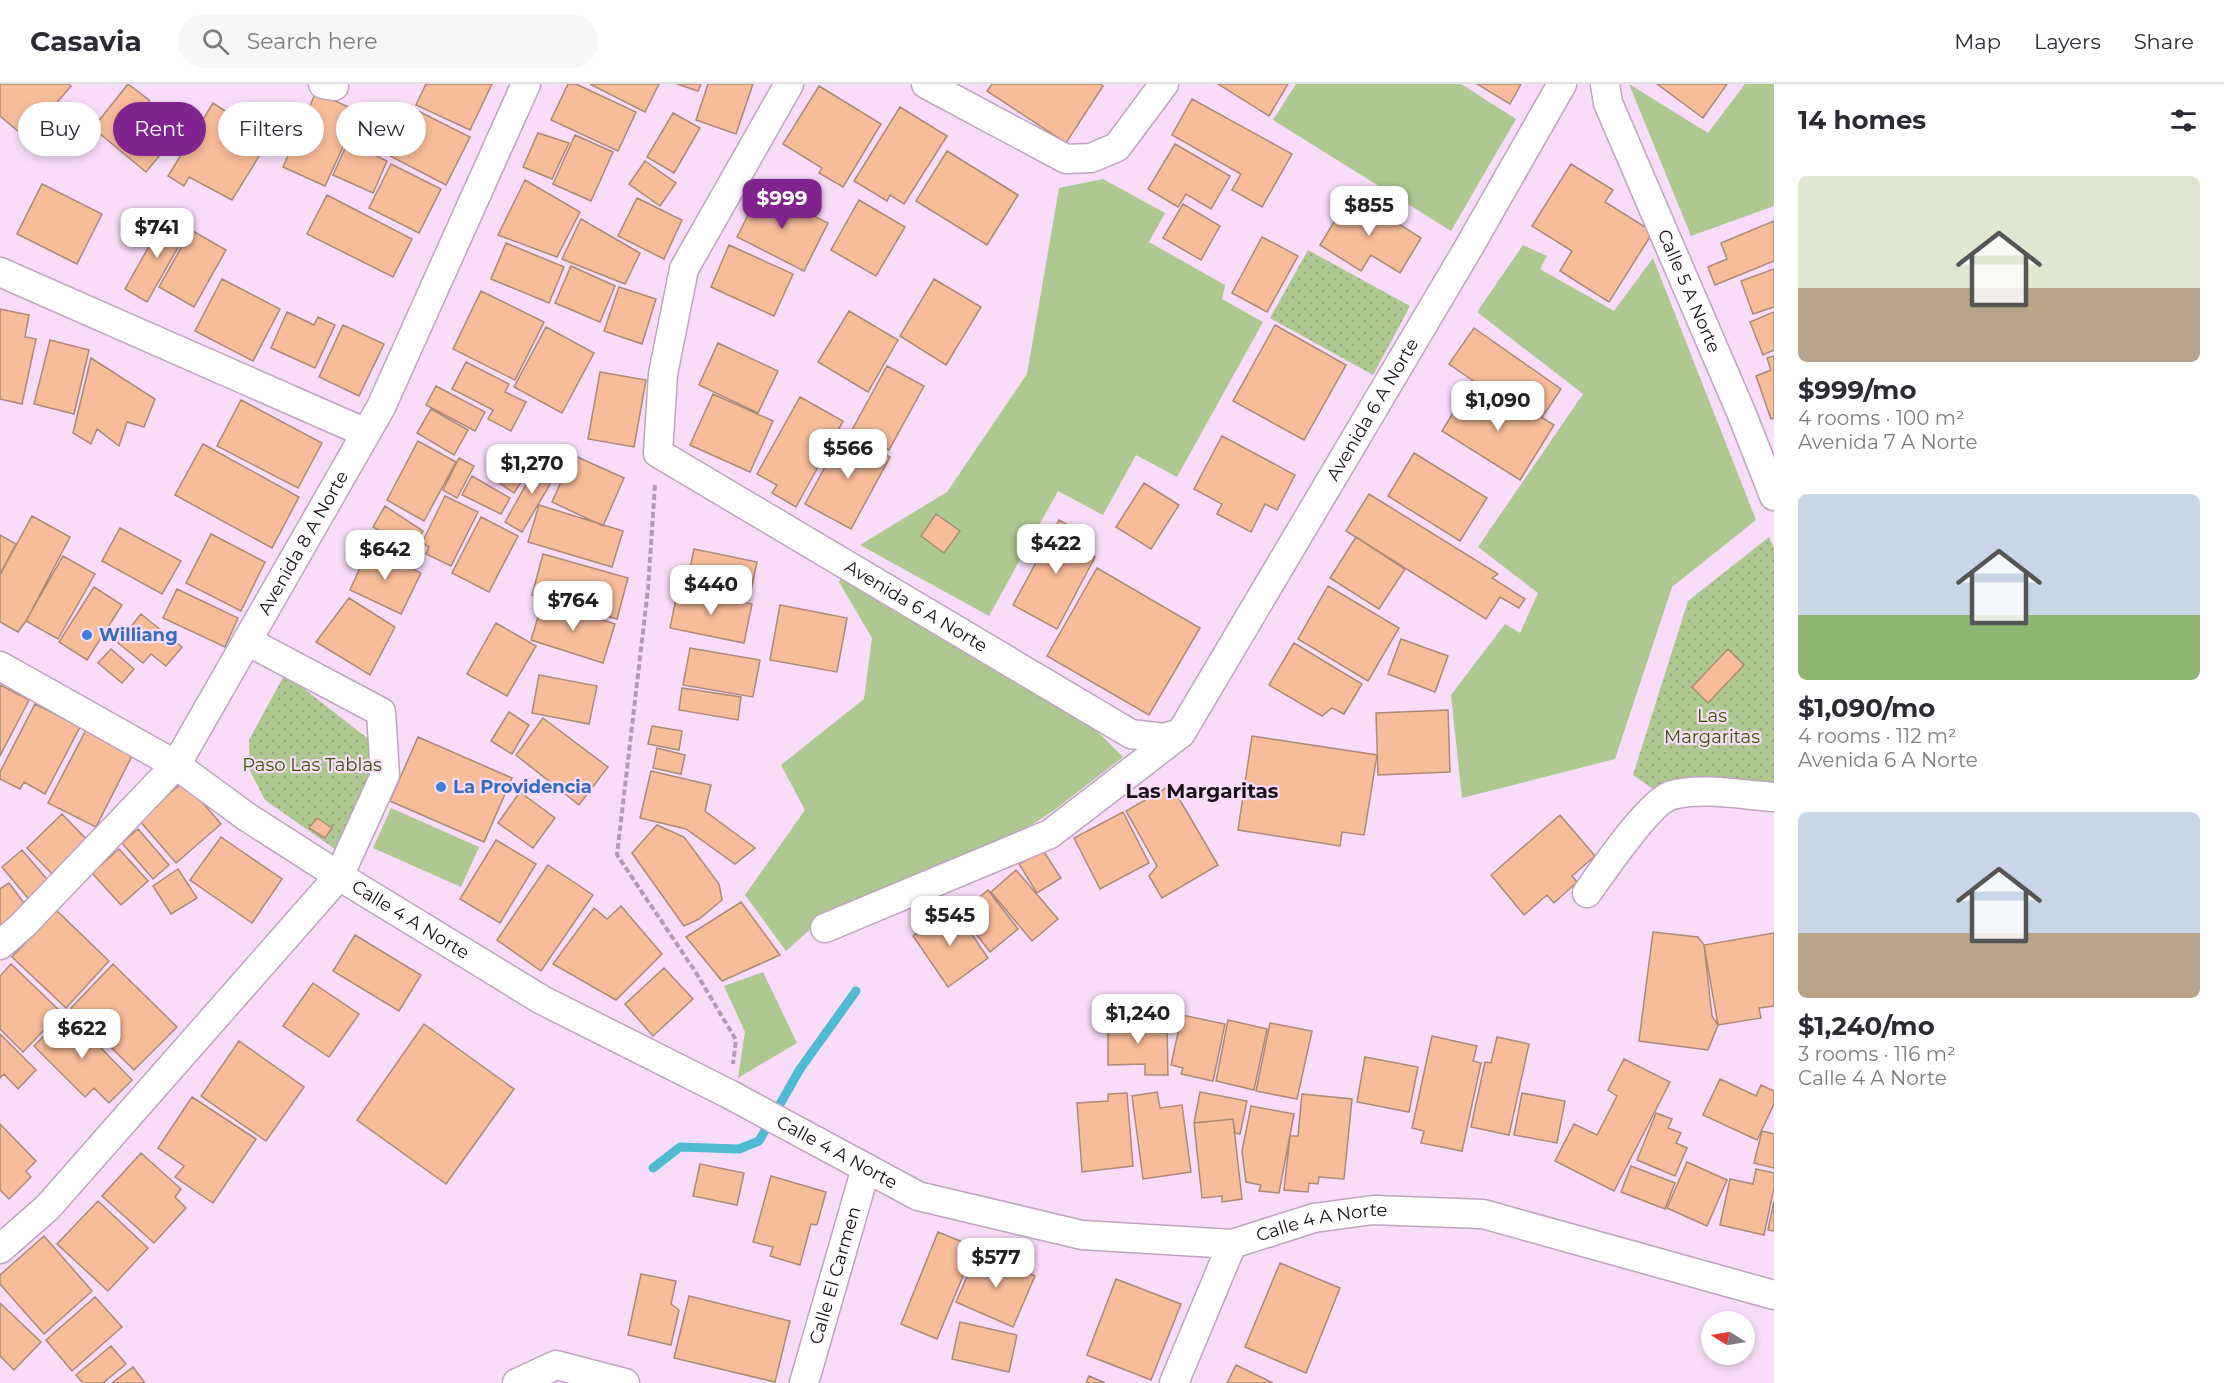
<!DOCTYPE html>
<meta charset="utf-8">
<style>
body{margin:0;font-family:Montserrat,sans-serif;background:#f7f7f7;color:#2b2b33;height:100vh;display:flex;flex-direction:column;font-size:22px;white-space:nowrap}
*{box-sizing:border-box;margin:0}
p{font-size:20px;color:#7c7c81}
.icon{flex:none;width:33px;height:33px;fill:none;stroke:currentColor;stroke-width:2;stroke-linecap:round;stroke-linejoin:round}
.map{position:relative;flex:1;overflow:hidden}
.drawer{display:flex;flex-direction:column;background:#fff;width:450px}
.drawer>*{flex:none}
.top-card{position:absolute;left:18px;top:18px;width:570px;height:54px;display:flex;gap:12px}
.needle{width:39px;rotate:281deg}
.tools{position:absolute;left:1701px;top:1227px;display:grid;gap:12px}
.tools a{display:grid;place-items:center;width:54px;height:54px;border-radius:50%;background:#fff;box-shadow:0 3px 9px #0003;font-size:30px}
.price{position:absolute;translate:-50% -51px;padding:0 14px;border-radius:12px;background:#fff;color:#222;font-size:20px;line-height:39px;filter:drop-shadow(0 2px 3px #0008)}
.price::after{content:'';position:absolute;left:50%;top:36px;width:18px;height:14px;margin-left:-9px;background:inherit;clip-path:polygon(0 0,100% 0,50% 100%)}
.price.current{background:#81238f;color:#fff}
ul{padding:0;list-style:none}
li{display:grid;align-content:center;gap:12px;height:318px;padding:0 24px}
li span{display:grid;place-items:center;height:186px;border-radius:9px;color:#555}
li>.icon{margin-inline-start:auto}
span .icon{width:108px;height:108px;fill:#fffc;stroke-width:1}
li b{font-size:26px}
h2{display:flex;justify-content:space-between;align-items:center;height:72px;padding:0 24px;font-size:26px}
.chip{padding:0 21px;border-radius:27px;background:#fff;box-shadow:0 3px 9px #0003;font-size:21px;line-height:54px}
.chip.current{background:#81238f;color:#fff}
header{display:flex;align-items:center;gap:36px;box-sizing:border-box;height:84px;padding:0 30px;background:#fff;border-bottom:2px solid #e1e1e2}
header strong{font-size:28px}
nav{display:flex;gap:33px;margin-inline-start:auto;font-size:21px}
.search{width:420px;height:54px;background:#f7f7f7;display:flex;align-items:center;gap:15px;box-sizing:border-box;padding:0 21px;border-radius:33px;color:#7c7c81;font-size:22px}
main{display:flex;flex:1;min-height:0}
.map>svg:first-child{display:block}
.green{fill:#aec891}
.park{fill:url(#park-dots)}
.lines{fill:none;stroke-linecap:round;stroke-linejoin:round}
.stream{stroke:#4fbbd3;stroke-width:9}
.building{fill:#f7bc9a;stroke:#ab8a77;stroke-width:1.5}
.minor-casing{stroke:#bea4bf;stroke-width:31}
.path{stroke:#b29cb3;stroke-width:4;stroke-dasharray:6 3;stroke-linecap:butt}
.minor{stroke:#fff;stroke-width:28}
.shop-dot{fill:#3f7fe0;stroke:#f8dcf9;stroke-width:2}
.labels{text-anchor:middle;dominant-baseline:central;stroke-width:4.5;stroke-linejoin:round;paint-order:stroke}
.street-label{font-size:18px;fill:#191019;stroke:#f8dcf9}
.shop-label{font-size:18px;font-weight:bold;fill:#366cbe;stroke:#f8dcf9;text-anchor:start}
.park-label{font-size:18px;fill:#395502;stroke:#f8dcf9}
.neighbourhood-label{font-size:20px;font-weight:bold;fill:#191019;stroke:#f8dcf9}
</style>
<header>
<strong>Casavia</strong>
<div class="search"><svg class="icon" aria-label="search" viewBox="0 0 24 24"><circle cx="10" cy="10" r="6"/><path d="M15 15l6 6"/></svg>Search here</div>
<nav><a>Map</a><a>Layers</a><a>Share</a></nav>
</header>
<main>
<div class="map">
<svg width="1774" height="1299" viewBox="0 0 1774 1299">
<defs>
<pattern id="park-dots" width="8" height="8" patternUnits="userSpaceOnUse" patternTransform="scale(1.5)"><rect width="8" height="8" fill="#aec891"/><path d="M2 2h.1M6 6h.1" fill="none" stroke="#95ab7c" stroke-width="1.8" stroke-linecap="round"/></pattern>
</defs>
<rect width="100%" height="100%" fill="#f8dcf9"/>
<!-- green -->
<path class="green" d="M1296,0H1461L1516,35L1451,147L1273,36Z
M1629,0L1708,49L1745,0H1774V122L1691,152Z
M1103,95L1165,129L1149,158L1225,201L1222,215L1263,238L1177,393L1136,371L1103,431L1058,407L989,532L860,461L947,408L1027,290L1059,104Z
M1523,161L1547,172L1540,185L1614,227L1653,174L1756,436L1672,503L1615,675L1462,714L1451,611L1505,540L1520,549L1538,509L1478,463L1583,310L1477,228Z
M843,489L1089,639L1123,673L1053,727L1012,754L823,834L786,867L745,811L805,726L781,681L864,615L872,554L839,498Z
M391,724L479,763L461,803L373,764Z
M763,888L797,959L738,994L745,948L724,902Z"/>
<!-- park -->
<path class="park" d="M1308,166L1410,222L1373,291L1270,234Z
M1769,453L1774,464V704L1656,707L1633,691L1688,517Z
M285,590L371,657L376,701L339,768L265,716L250,687L249,656Z"/>
<g class="lines">
<!-- stream -->
<path class="stream" d="M653,1084L680,1063L739,1065L759,1057L800,985L856,907"/>
</g>
<!-- building -->
<path class="building" d="M0,0H69L71,2L26,54L0,32Z
M128,0L149,16L155,38L174,54L146,88L93,44Z
M426,0H492L470,46L416,21Z
M568,0H576L636,28L618,67L551,36Z
M590,0H659L645,28Z
M677,0H701L698,7Z
M708,0H753L736,50L696,36Z
M992,0H1100L1103,2L1066,59L987,7Z
M1218,0H1288L1269,32Z
M1477,0H1521L1510,20Z
M1657,0H1727L1703,34Z
M819,2L881,40L843,103L819,89L822,84L783,60Z
M316,8L359,28L325,102L283,83Z
M1192,15L1292,70L1262,123L1232,106L1241,90L1172,51Z
M213,19L269,56L232,116L189,93L184,102L168,92Z
M900,23L947,52L904,120L890,111L887,117L854,97Z
M414,25L470,53L446,101L390,72Z
M673,29L700,44L674,89L647,73Z
M538,49L569,59L552,95L523,83Z
M351,51L376,62L372,70L387,77L373,109L333,91Z
M575,51L613,68L591,117L553,100Z
M1175,60L1230,92L1211,125L1186,110L1178,123L1148,105Z
M947,67L1018,111L987,161L916,117Z
M645,77L676,99L660,122L629,100Z
M391,80L441,105L419,149L369,124Z
M1571,80L1613,106L1605,118L1653,148L1609,218L1560,187L1572,167L1532,142Z
M525,96L580,128L557,173L498,151Z
M42,100L102,130L77,180L17,150Z
M761,105L828,139L804,187L737,153Z
M1351,110L1421,154L1400,189L1371,171L1361,187L1320,161Z
M327,111L412,155L393,193L307,150Z
M637,114L682,136L664,175L618,152Z
M859,116L905,143L876,192L831,166Z
M1183,120L1220,142L1201,176L1163,154Z
M166,132L189,144L147,218L125,205Z
M581,135L640,169L625,200L562,175Z
M1774,137V177L1715,201L1708,183L1727,175L1721,159Z
M191,146L226,166L194,223L159,203Z
M1262,153L1298,172L1267,228L1232,209Z
M506,159L564,183L549,219L491,195Z
M729,161L793,190L774,232L711,203Z
M571,182L615,202L600,238L555,219Z
M1774,185V223L1753,230L1741,197Z
M222,195L280,225L253,277L195,247Z
M934,195L981,223L946,281L900,252Z
M619,203L656,215L642,260L604,247Z
M481,207L544,238L515,296L453,265Z
M0,225L29,231L25,253L36,255L22,320L0,315Z
M849,227L898,256L868,308L818,278Z
M287,228L314,241L318,233L335,241L315,284L271,264Z
M1774,228V266L1763,271L1750,238Z
M343,241L384,260L359,312L319,293Z
M1275,241L1346,281L1304,356L1233,317Z
M546,243L594,269L562,329L514,303Z
M1474,244L1561,305L1543,332L1518,314L1511,323L1449,280Z
M50,256L89,266L74,330L34,320Z
M718,259L778,287L758,329L699,301Z
M1774,272V334L1771,335L1756,292L1771,286L1767,274Z
M91,274L155,315L144,343L127,338L119,362L97,345L91,360L73,349Z
M466,278L509,300L505,308L526,318L511,347L488,335L493,326L452,305Z
M887,282L924,302L889,366L852,346Z
M600,288L646,296L634,363L588,355Z
M436,302L485,328L475,347L426,321Z
M1469,303L1513,331L1520,320L1554,341L1520,396L1442,347Z
M713,310L773,337L750,388L690,361Z
M800,313L843,337L796,423L772,409L777,401L757,390Z
M241,316L322,359L298,404L217,362Z
M431,325L468,346L454,371L417,349Z
M844,348L890,373L851,445L805,420Z
M1222,352L1295,391L1277,426L1265,420L1251,448L1217,430L1222,420L1194,405Z
M418,357L456,378L424,437L387,416Z
M203,360L299,413L272,464L175,411Z
M506,362L533,380L514,409L488,391Z
M1414,369L1487,414L1460,457L1388,412Z
M573,371L624,394L603,442L552,418Z
M459,374L474,382L457,414L443,406Z
M541,374L559,385L522,448L505,438Z
M472,392L510,414L501,430L462,411Z
M1144,399L1179,421L1151,465L1116,443Z
M1369,410L1498,490L1492,494L1525,515L1519,524L1500,513L1486,535L1346,447Z
M445,412L478,428L451,482L426,470L429,463L422,459Z
M539,421L623,447L612,483L528,458Z
M385,422L423,447L412,466L373,443Z
M936,430L960,447L944,469L921,452Z
M32,432L70,453L26,537L18,548L0,538V491Z
M481,433L518,452L489,508L452,489Z
M1059,436L1093,455L1086,468L1095,473L1057,545L1013,521Z
M120,444L181,477L162,510L102,477Z
M211,450L265,478L241,527L186,499Z
M0,451L16,460L0,490Z
M1356,453L1405,485L1379,525L1330,494Z
M369,464L421,489L401,530L350,506Z
M694,465L757,478L749,516L686,503Z
M543,470L628,494L617,535L532,511Z
M63,472L95,490L58,555L26,537Z
M1097,484L1200,544L1149,631L1047,572Z
M1328,502L1399,544L1368,597L1298,555Z
M94,503L122,521L87,576L59,558Z
M177,505L238,534L225,563L163,534Z
M678,505L752,520L744,559L670,544Z
M349,514L395,543L370,591L316,558Z
M543,517L615,540L603,579L531,556Z
M780,521L847,534L837,588L770,576Z
M141,530L182,563L166,582L151,570L143,579L118,559Z
M496,539L536,562L507,612L467,590Z
M1401,555L1448,572L1435,608L1388,590Z
M1294,559L1362,600L1344,630L1332,624L1322,632L1269,601Z
M690,564L760,576L753,613L683,601Z
M111,565L134,585L122,599L98,579Z
M1728,565L1744,581L1708,619L1692,603Z
M539,591L597,602L589,640L532,629Z
M0,601L29,616L0,672Z
M682,604L741,613L738,636L679,626Z
M35,620L80,643L45,710L24,698L20,705L0,695V688Z
M1448,626L1450,688L1378,691L1376,629Z
M509,628L529,641L512,670L491,657Z
M543,634L608,683L579,721L516,671Z
M652,642L682,647L679,666L648,660Z
M87,644L134,668L96,743L48,719Z
M1252,652L1377,671L1364,751L1342,748L1340,762L1238,746Z
M418,653L512,694L484,758L390,717Z
M657,664L685,671L681,690L653,684Z
M651,687L711,701L705,727L755,764L735,780L686,745L640,734Z
M184,697L221,740L176,779L139,736Z
M1171,701L1218,781L1162,814L1149,792L1157,782L1126,727Z
M520,708L555,734L533,764L498,739Z
M1123,728L1149,779L1100,805L1074,754Z
M62,730L89,758L54,792L27,764Z
M1560,731L1595,772L1572,792L1577,798L1554,819L1547,811L1524,831L1491,791Z
M317,734L332,744L325,754L309,744Z
M657,741L684,753L719,800L722,816L699,835L684,842L632,769Z
M138,745L169,781L153,795L122,759Z
M221,753L282,795L252,839L190,796Z
M496,756L536,780L500,839L460,815Z
M119,765L148,797L121,821L92,789Z
M1042,765L1061,794L1037,809L1019,780Z
M22,766L51,800L31,818L2,783Z
M548,781L593,811L541,887L497,856Z
M178,785L197,814L171,830L153,802Z
M1016,786L1058,835L1032,857L991,808Z
M9,799L27,823L0,842V805Z
M988,806L1018,845L990,868L960,829Z
M741,818L780,871L722,897L686,853Z
M621,822L662,870L616,916L553,880L594,824L607,835Z
M953,823L988,874L948,903L913,852Z
M56,826L109,877L66,924L12,873Z
M1653,848L1698,853L1704,861L1712,932L1718,941L1708,966L1639,957Z
M1774,849V922L1759,924L1761,934L1718,941L1704,861Z
M355,851L421,891L399,927L333,887Z
M11,880L61,928L23,968L0,945V892Z
M113,880L177,943L134,986L71,924Z
M664,884L693,915L653,952L625,920Z
M313,899L359,930L329,973L283,942Z
M67,929L132,996L109,1019L94,1004L85,1013L34,962Z
M1182,931L1225,940L1213,997L1181,990L1183,984L1171,981Z
M1108,934H1141V943L1167,942L1168,991H1145V980L1108,981Z
M1228,936L1267,945L1254,1006L1216,997Z
M1270,939L1312,947L1297,1015L1256,1007Z
M424,940L514,1005L446,1100L357,1036Z
M0,950L36,986L18,1005L4,990L0,994Z
M1432,952L1477,962L1473,977L1481,979L1462,1067L1421,1059L1424,1047L1412,1044Z
M1497,953L1529,960L1509,1051L1471,1043L1485,978L1491,979Z
M239,957L304,1003L266,1057L201,1012Z
M1365,973L1418,983L1409,1028L1357,1018Z
M1624,975L1670,998L1614,1107L1555,1077L1574,1040L1597,1051L1617,1012L1608,1006Z
M1720,995L1756,1012L1761,1001L1774,1007V1020L1757,1056L1703,1031Z
M1157,1008L1160,1024L1182,1021L1191,1088L1143,1095L1132,1012Z
M1200,1008L1247,1017L1240,1050L1235,1049L1233,1035L1194,1039Z
M1127,1009L1133,1082L1082,1088L1077,1019L1108,1017V1010Z
M1522,1009L1565,1017L1557,1059L1514,1051Z
M1302,1010L1352,1015L1344,1095L1319,1093L1318,1100L1309,1099L1308,1108L1284,1106L1290,1052H1298Z
M192,1013L256,1055L213,1119L175,1093L184,1082L158,1064Z
M1251,1022L1294,1030L1279,1109L1259,1107L1261,1101L1246,1098L1242,1067Z
M1656,1029L1672,1035L1668,1044L1681,1049L1676,1059L1687,1064L1675,1092L1637,1076Z
M1233,1035L1242,1115L1222,1118V1112L1202,1114L1194,1039Z
M0,1040L36,1077L26,1087L31,1093L9,1115L0,1106Z
M1762,1047L1774,1050V1084L1754,1079Z
M141,1069L181,1105L175,1113L186,1124L154,1159L102,1112Z
M1687,1078L1727,1096L1707,1142L1667,1124Z
M700,1080L744,1089L737,1121L693,1112Z
M1631,1082L1675,1099L1665,1125L1621,1108Z
M1756,1085L1774,1089V1104L1764,1151L1720,1141L1730,1095L1753,1100Z
M771,1092L826,1108L817,1141L811,1140L800,1181L770,1172L773,1163L753,1158Z
M98,1117L148,1164L108,1207L57,1160Z
M1774,1117V1147L1768,1146Z
M938,1148L975,1163L937,1255L901,1240Z
M44,1152L92,1207L44,1250L0,1200V1191Z
M978,1167L1035,1192L1013,1243L956,1218Z
M1280,1179L1340,1204L1306,1289L1245,1263Z
M641,1190L676,1197L671,1220L679,1226L671,1261L628,1251Z
M1116,1195L1181,1220L1151,1296L1087,1271Z
M689,1212L790,1237L775,1298L674,1274Z
M95,1213L122,1243L72,1287L46,1256Z
M0,1219L41,1258L14,1286L0,1272Z
M960,1238L1017,1251L1009,1288L952,1275Z
M111,1262L126,1280L103,1299H83L76,1291Z
M1236,1281L1273,1299H1227Z
M133,1283L145,1299H112Z
M1089,1292L1105,1299H1086Z"/>
<g class="lines">
<defs>
<g id="minor">
<path d="M323,0L334,2"/>
<path id="s1" d="M789,0L684,185L663,290L658,369L1131,650L1163,654L1181,649L1469,163L1562,0"/>
<path d="M926,0L1066,75L1091,74L1117,63L1164,0"/>
<path id="s2" d="M1605,0L1608,19L1741,328L1774,412"/>
<path d="M0,188L366,349"/>
<path id="s3" d="M0,582L176,681L247,733L339,792L542,916L729,1010L918,1112L1082,1151L1232,1160L1314,1134L1373,1126L1483,1130L1774,1211"/>
<path d="M1587,809C1602,788 1650,717 1672,711C1702,703 1743,711 1774,713"/>
<path d="M825,844L1050,750L1180,650"/>
<path id="s4" d="M0,861L22,842L176,681L381,323L526,0"/>
<path d="M0,1165L48,1123L339,792L385,691L381,628L247,557"/>
<path d="M517,1299L556,1281L625,1299"/>
<path id="s5" d="M804,1299L866,1084"/>
<path d="M1174,1299L1232,1160"/>
</g>
</defs>
<!-- minor casing -->
<use href="#minor" class="minor-casing"/>
<!-- path -->
<path class="path" d="M655,401L648,505L617,771L695,887L736,956L733,980"/>
<!-- minor -->
<use href="#minor" class="minor"/>
</g>
<!-- markers -->
<g class="shop-dot">
<circle cx="87" cy="551" r="6"/>
<circle cx="441" cy="703" r="6"/>
</g>
<g class="labels">
<!-- street labels -->
<g class="street-label">
<text stroke="none"><textPath href="#s2" startOffset="224">Calle 5 A Norte</textPath></text>
<text stroke="none"><textPath href="#s1" startOffset="1376">Avenida 6 A Norte</textPath></text>
<text stroke="none"><textPath href="#s4" startOffset="508">Avenida 8 A Norte</textPath></text>
<text stroke="none"><textPath href="#s1" startOffset="699">Avenida 6 A Norte</textPath></text>
<text stroke="none"><textPath href="#s3" startOffset="483">Calle 4 A Norte</textPath></text>
<text stroke="none"><textPath href="#s3" startOffset="969">Calle 4 A Norte</textPath></text>
<text stroke="none"><textPath href="#s3" startOffset="1473">Calle 4 A Norte</textPath></text>
<text stroke="none"><textPath href="#s5" startOffset="112">Calle El Carmen</textPath></text>
</g>
<!-- shop labels -->
<g class="shop-label">
<text x="99" y="551">Williang</text>
<text x="453" y="703">La Providencia</text>
</g>
<!-- park labels -->
<g class="park-label">
<text x="1712" y="632">Las<tspan x="1712" dy="21">Margaritas</tspan></text>
<text x="312" y="681">Paso Las Tablas</text>
</g>
<!-- neighbourhood labels -->
<g class="neighbourhood-label">
<text x="1202" y="707">Las Margaritas</text>
</g>
</g>
</svg>
<div class="tools">
<a><svg class="needle" viewBox="-14 -14 28 28"><path d="M0-13l5 13h-10z" fill="#e53935"/><path d="M0 13l5-13h-10z" fill="#7c7c81"/></svg></a>
</div>
<b class="price current" style="left:782px;top:146px">$999</b>
<b class="price" style="left:1369px;top:153px">$855</b>
<b class="price" style="left:157px;top:175px">$741</b>
<b class="price" style="left:1498px;top:348px">$1,090</b>
<b class="price" style="left:848px;top:396px">$566</b>
<b class="price" style="left:532px;top:411px">$1,270</b>
<b class="price" style="left:1056px;top:491px">$422</b>
<b class="price" style="left:385px;top:497px">$642</b>
<b class="price" style="left:711px;top:532px">$440</b>
<b class="price" style="left:573px;top:548px">$764</b>
<b class="price" style="left:950px;top:863px">$545</b>
<b class="price" style="left:1138px;top:961px">$1,240</b>
<b class="price" style="left:82px;top:976px">$622</b>
<b class="price" style="left:996px;top:1205px">$577</b>
<div class="top-card">
<a class="chip">Buy</a>
<a class="chip current">Rent</a>
<a class="chip">Filters</a>
<a class="chip">New</a>
</div>
</div>
<section class="drawer">
<h2>14 homes<svg class="icon" aria-label="filters" viewBox="0 0 24 24"><path d="M4 7h16M4 17h16"/><circle cx="9" cy="7" r="2"/><circle cx="15" cy="17" r="2"/></svg></h2>
<ul>
<li><span style="background:linear-gradient(#dfe7d0 60%,#b9a48a 0)"><svg class="icon" aria-label="home" viewBox="0 0 24 24"><path d="M3 11l9-7 9 7M6 9v11h12V9"/></svg></span><div><b>$999/mo</b><p>4 rooms · 100 m²</p><p>Avenida 7 A Norte</p></div></li>
<li><span style="background:linear-gradient(#c9d6e8 65%,#8fb573 0)"><svg class="icon" aria-label="home" viewBox="0 0 24 24"><path d="M3 11l9-7 9 7M6 9v11h12V9"/></svg></span><div><b>$1,090/mo</b><p>4 rooms · 112 m²</p><p>Avenida 6 A Norte</p></div></li>
<li><span style="background:linear-gradient(#c9d6e8 65%,#b9a48a 0)"><svg class="icon" aria-label="home" viewBox="0 0 24 24"><path d="M3 11l9-7 9 7M6 9v11h12V9"/></svg></span><div><b>$1,240/mo</b><p>3 rooms · 116 m²</p><p>Calle 4 A Norte</p></div></li>
</ul>
</section>
</main>
